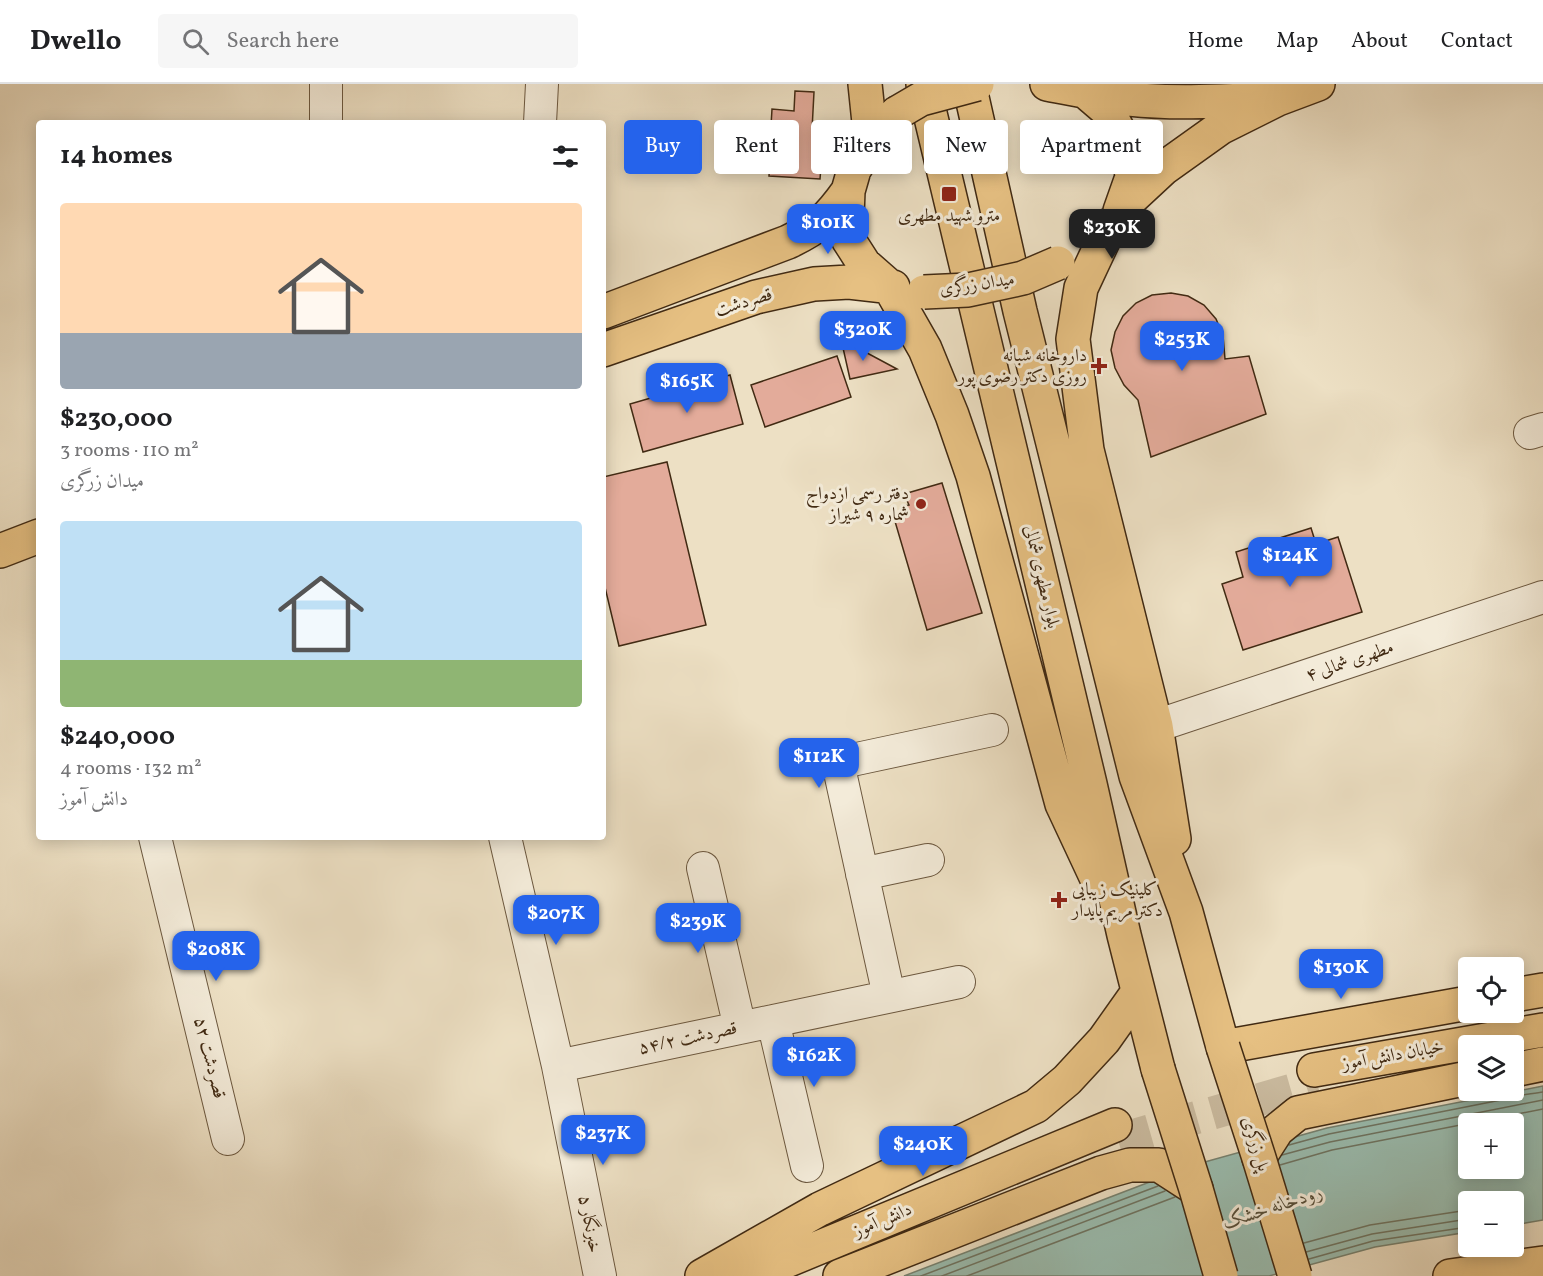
<!DOCTYPE html>
<meta charset="utf-8">
<style>
body{margin:0;font-family:Vollkorn,Amiri,serif;background:#f6f6f6;color:#202124;height:100vh;display:flex;flex-direction:column;font-size:22px;white-space:nowrap}
*{box-sizing:border-box;margin:0}
p{font-size:20px;color:#757577}
.icon{flex:none;width:33px;height:33px;fill:none;stroke:currentColor;stroke-width:2;stroke-linecap:round;stroke-linejoin:round}
.map{position:relative;flex:1;overflow:hidden}
.side{position:absolute;left:36px;top:36px;width:570px;height:720px;display:flex;flex-direction:column;background:#fff;border-radius:6px;box-shadow:0 3px 15px #0003}
.side>*{flex:none}
.guide{position:absolute;left:624px;top:36px;width:570px;height:54px;display:flex;gap:12px}
.tools{position:absolute;left:1458px;top:873px;display:grid;gap:12px}
.tools a{display:grid;place-items:center;width:66px;height:66px;border-radius:6px;background:#fff;box-shadow:0 3px 15px #0003;font-size:30px}
.price{position:absolute;translate:-50% -51px;padding:0 14px;border-radius:12px;background:#2563eb;color:#fff;font-size:20px;line-height:39px;filter:drop-shadow(0 2px 3px #0008)}
.price::after{content:'';position:absolute;left:50%;top:36px;width:18px;height:14px;margin-left:-9px;background:inherit;clip-path:polygon(0 0,100% 0,50% 100%)}
.price.active{background:#222;color:#fff}
ul{padding:0;list-style:none}
li{display:grid;align-content:center;gap:12px;height:318px;padding:0 24px}
li span{display:grid;place-items:center;height:186px;border-radius:6px;color:#555}
li>.icon{margin-inline-start:auto}
span .icon{width:108px;height:108px;fill:#fffc;stroke-width:1}
li b{font-size:26px}
h2{display:flex;justify-content:space-between;align-items:center;height:72px;padding:0 24px;font-size:26px}
.chip{padding:0 21px;border-radius:6px;background:#fff;box-shadow:0 3px 15px #0003;font-size:21px;line-height:54px}
.chip.active{background:#2563eb;color:#fff}
header{display:flex;align-items:center;gap:36px;box-sizing:border-box;height:84px;padding:0 30px;background:#fff;border-bottom:2px solid #e0e0e0}
header strong{font-size:28px}
nav{display:flex;gap:33px;margin-inline-start:auto;font-size:21px}
.search{width:420px;height:54px;background:#f6f6f6;display:flex;align-items:center;gap:15px;box-sizing:border-box;padding:0 21px;border-radius:6px;color:#757577;font-size:22px}
.map>svg:first-child{display:block}
.water{fill:#9abdb0;stroke:#768271;stroke-width:1.5;fill-rule:evenodd}
.lines{fill:none;stroke-linecap:round;stroke-linejoin:round}
.shore{stroke:#6e7462;stroke-width:1.5}
.building{fill:#e3ab9a;stroke:#412a13;stroke-width:1.5}
.major-tunnel{stroke:#cbbca1;stroke-width:33;stroke-dasharray:33 16;stroke-linecap:butt}
.minor-casing{stroke:#6c583f;stroke-width:34}
.major-casing{stroke:#412a13;stroke-width:36}
.minor{stroke:#f3ebd9;stroke-width:32}
.major{stroke:#e6c082;stroke-width:33}
.major-bridge-casing{stroke:#412a13;stroke-width:36;stroke-linecap:butt}
.major-bridge{stroke:#e6c082;stroke-width:33}
.poi-dot{fill:#8f2418;stroke:#f3ebd9;stroke-width:2}
.labels{text-anchor:middle;dominant-baseline:central;stroke-width:6;stroke-linejoin:round;paint-order:stroke}
.poi-label{font-size:18px;fill:#412a13;stroke:#f3ebd9;text-anchor:end}
.street-label{font-size:18px;fill:#412a13;stroke:#f3ebd9}
.water-label{font-size:20px;font-style:italic;fill:#574f3a;stroke:#f3ebd9}
</style>
<header>
<strong>Dwello</strong>
<div class="search"><svg class="icon" aria-label="search" viewBox="0 0 24 24"><circle cx="10" cy="10" r="6"/><path d="M15 15l6 6"/></svg>Search here</div>
<nav><a>Home</a><a>Map</a><a>About</a><a>Contact</a></nav>
</header>
<div class="map">
<svg width="1543" height="1192" viewBox="0 0 1543 1192">
<rect width="100%" height="100%" fill="#ede0c4"/>
<filter id="stains"><feTurbulence type="fractalNoise" baseFrequency=".00333" numOctaves="4"/><feColorMatrix values="0 0 0 0 .2 0 0 0 0 .09 0 0 0 0 .02 0 0 0 .5 -.17"/></filter>
<radialGradient id="worn" r=".72"><stop offset=".6" stop-color="#630" stop-opacity="0"/><stop offset="1" stop-color="#630" stop-opacity=".3"/></radialGradient>
<!-- water -->
<path class="water" d="M1543,1002V1136L1514,1141V1118H1468V1148L1375,1163L1269,1192H904L1194,1081L1327,1044ZM1468,1040H1514V1084H1468Z"/>
<g class="lines">
<!-- shore -->
<path class="shore" d="M1289,1061L1329,1050L1506,1015C1513,1011 1533,1010 1543,1008
M1282,1071L1330,1058L1543,1016
M1280,1081L1332,1066L1543,1025
M1304,1159L1370,1141L1468,1126
M1306,1168L1372,1150L1468,1135
M1309,1175L1373,1157L1468,1143
M921,1192L1158,1102
M942,1192L1165,1107
M967,1192L1175,1113"/>
</g>
<!-- building -->
<path class="building" d="M795,7L814,8L812,46L824,47L820,95L769,92L770,77L751,76L753,41L771,42L772,25L794,27Z
M1171,209L1188,212L1204,221L1216,235L1223,252L1225,275L1249,272L1266,330L1151,373L1138,316L1124,301L1115,284L1111,266L1115,248L1123,232L1136,219L1152,211Z
M841,255L897,285L850,295Z
M837,272L851,313L765,343L751,301Z
M730,291L743,340L643,368L630,320Z
M667,378L706,541L619,562L603,495V393Z
M942,399L982,529L927,546L894,434L903,431L901,423L909,421L904,410Z
M1311,444L1316,460L1338,453L1362,528L1243,566L1222,500L1243,493L1236,468Z"/>
<g class="lines">
<!-- major-tunnel -->
<path class="major-tunnel" d="M1118,1056L1317,999"/>
<defs>
<path id="minor" d="M326,39V0
M540,39L542,0
M1530,349L1543,345
M1156,642L1543,513
M155,753L228,1055
M505,753L558,982L600,1192
M703,784L740,944
M862,790L928,776
M889,912L838,679L992,646
M773,937L807,1082
M558,982L959,898"/>
<path id="major" d="M865,0L871,58
M923,0L1090,700L1124,851L1158,985
M969,0L1020,227L1136,692L1186,828L1223,963L1468,919
M1047,0C1074,5 1101,11 1129,15C1175,20 1222,17 1267,15
M1086,8L1107,26L1125,58L1130,76L1132,93L1120,127
M897,29L871,58L854,86L848,107L847,132L848,155L864,180L889,202L925,265L952,331L973,392L1062,720L1098,797
M1122,123L1164,84L1220,44L1278,15L1318,0
M1111,140L1081,204L1073,255L1087,366L1156,642L1174,755
M603,228L788,158C819,143 828,135 848,107
M603,266L756,213L814,200L849,198L893,203
M0,467L39,452
M1514,911L1543,906
M1314,986L1543,946
M1514,986L1543,980
M1259,1074L1277,1046L1298,1029L1468,994
M702,1192L820,1125L1036,1022L1067,996L1104,956L1138,908
M750,1192L1115,1041
M840,1192L1101,1089L1130,1081H1159L1196,1105
M1450,1192L1543,1179"/>
</defs>
<!-- minor casing -->
<use href="#minor" class="minor-casing"/>
<!-- major casing -->
<use href="#major" class="major-casing"/>
<!-- minor -->
<use href="#minor" class="minor"/>
<!-- major -->
<use href="#major" class="major"/>
<defs>
<path id="major-bridge" d="M897,29L921,15L977,0
M924,208L968,206L1023,194L1058,179
M1223,963L1259,1074L1295,1192
M1158,985L1196,1105L1221,1192"/>
</defs>
<!-- major-bridge casing -->
<use href="#major-bridge" class="major-bridge-casing"/>
<!-- major-bridge -->
<use href="#major-bridge" class="major-bridge"/>
</g>
<!-- markers -->
<g class="poi-dot">
<rect x="941" y="102" width="16" height="16" rx="3"/>
<path d="M1096 273h6v6h6v6h-6v6h-6v-6h-6v-6h6z"/>
<circle cx="921" cy="420" r="6"/>
<path d="M1056 807h6v6h6v6h-6v6h-6v-6h-6v-6h6z"/>
</g>
<g class="labels">
<!-- poi labels -->
<g class="poi-label">
<text x="949" y="132" text-anchor="middle">مترو شهید مطهری</text>
<text x="1087" y="272">داروخانه شبانه<tspan x="1087" dy="21">روزی دکتر رضوی پور</tspan></text>
<text x="909" y="410">دفتر رسمی ازدواج<tspan x="909" dy="21">شماره ۹ شیراز</tspan></text>
<text x="1072" y="806" text-anchor="start">کلینیک زیبایی<tspan x="1072" dy="21">دکتر مریم پایدار</tspan></text>
</g>
<!-- street labels -->
<g class="street-label">
<text transform="translate(977 201) rotate(-8)">میدان زرگری</text>
<text transform="translate(744 219) rotate(-17)">قصردشت</text>
<text transform="translate(1041 493) rotate(77)">بلوار مطهرى شمالى</text>
<text transform="translate(1350 578) rotate(-19)">۴ مطهری شمالی</text>
<text transform="translate(688 955) rotate(-12)">۵۴/۲ قصردشت</text>
<text transform="translate(1393 972) rotate(-10)">خیابان دانش آموز</text>
<text transform="translate(209 974) rotate(76)">۵۲ قصردشت</text>
<text transform="translate(1255 1060) rotate(72)">پل زرگری</text>
<text transform="translate(883 1137) rotate(-23)">دانش آموز</text>
<text transform="translate(589 1140) rotate(79)">۵ خبرنگار</text>
</g>
<!-- water labels -->
<g class="water-label">
<text transform="translate(1273 1124) rotate(-18)">رودخانه خشک</text>
</g>
</g>
<rect width="100%" height="100%" filter="url(#stains)"/>
<rect width="100%" height="100%" fill="url(#worn)"/>
</svg>
<div class="tools">
<a><svg class="icon" aria-label="locate" viewBox="0 0 24 24"><circle cx="12" cy="12" r="6"/><path d="M12 2v4M12 18v4M2 12h4M18 12h4"/></svg></a>
<a><svg class="icon" aria-label="layers" viewBox="0 0 24 24"><path d="M12 4l9 5-9 5-9-5zM3 14l9 5 9-5"/></svg></a>
<a>+</a>
<a>−</a>
</div>
<b class="price" style="left:828px;top:171px">$101K</b>
<b class="price active" style="left:1112px;top:176px">$230K</b>
<b class="price" style="left:863px;top:278px">$320K</b>
<b class="price" style="left:1182px;top:288px">$253K</b>
<b class="price" style="left:687px;top:330px">$165K</b>
<b class="price" style="left:1290px;top:504px">$124K</b>
<b class="price" style="left:819px;top:705px">$112K</b>
<b class="price" style="left:556px;top:862px">$207K</b>
<b class="price" style="left:698px;top:870px">$239K</b>
<b class="price" style="left:216px;top:898px">$208K</b>
<b class="price" style="left:1341px;top:916px">$130K</b>
<b class="price" style="left:814px;top:1004px">$162K</b>
<b class="price" style="left:603px;top:1082px">$237K</b>
<b class="price" style="left:923px;top:1093px">$240K</b>
<div class="guide">
<a class="chip active">Buy</a>
<a class="chip">Rent</a>
<a class="chip">Filters</a>
<a class="chip">New</a>
<a class="chip">Apartment</a>
</div>
<section class="side">
<h2>14 homes<svg class="icon" aria-label="filters" viewBox="0 0 24 24"><path d="M4 7h16M4 17h16"/><circle cx="9" cy="7" r="2"/><circle cx="15" cy="17" r="2"/></svg></h2>
<ul>
<li><span style="background:linear-gradient(#ffd9b3 70%,#9aa5b1 0)"><svg class="icon" aria-label="home" viewBox="0 0 24 24"><path d="M3 11l9-7 9 7M6 9v11h12V9"/></svg></span><div><b>$230,000</b><p>3 rooms · 110 m²</p><p>میدان زرگری</p></div></li>
<li><span style="background:linear-gradient(#bfe0f5 75%,#8fb573 0)"><svg class="icon" aria-label="home" viewBox="0 0 24 24"><path d="M3 11l9-7 9 7M6 9v11h12V9"/></svg></span><div><b>$240,000</b><p>4 rooms · 132 m²</p><p>دانش آموز</p></div></li>
</ul>
</section>
</div>
